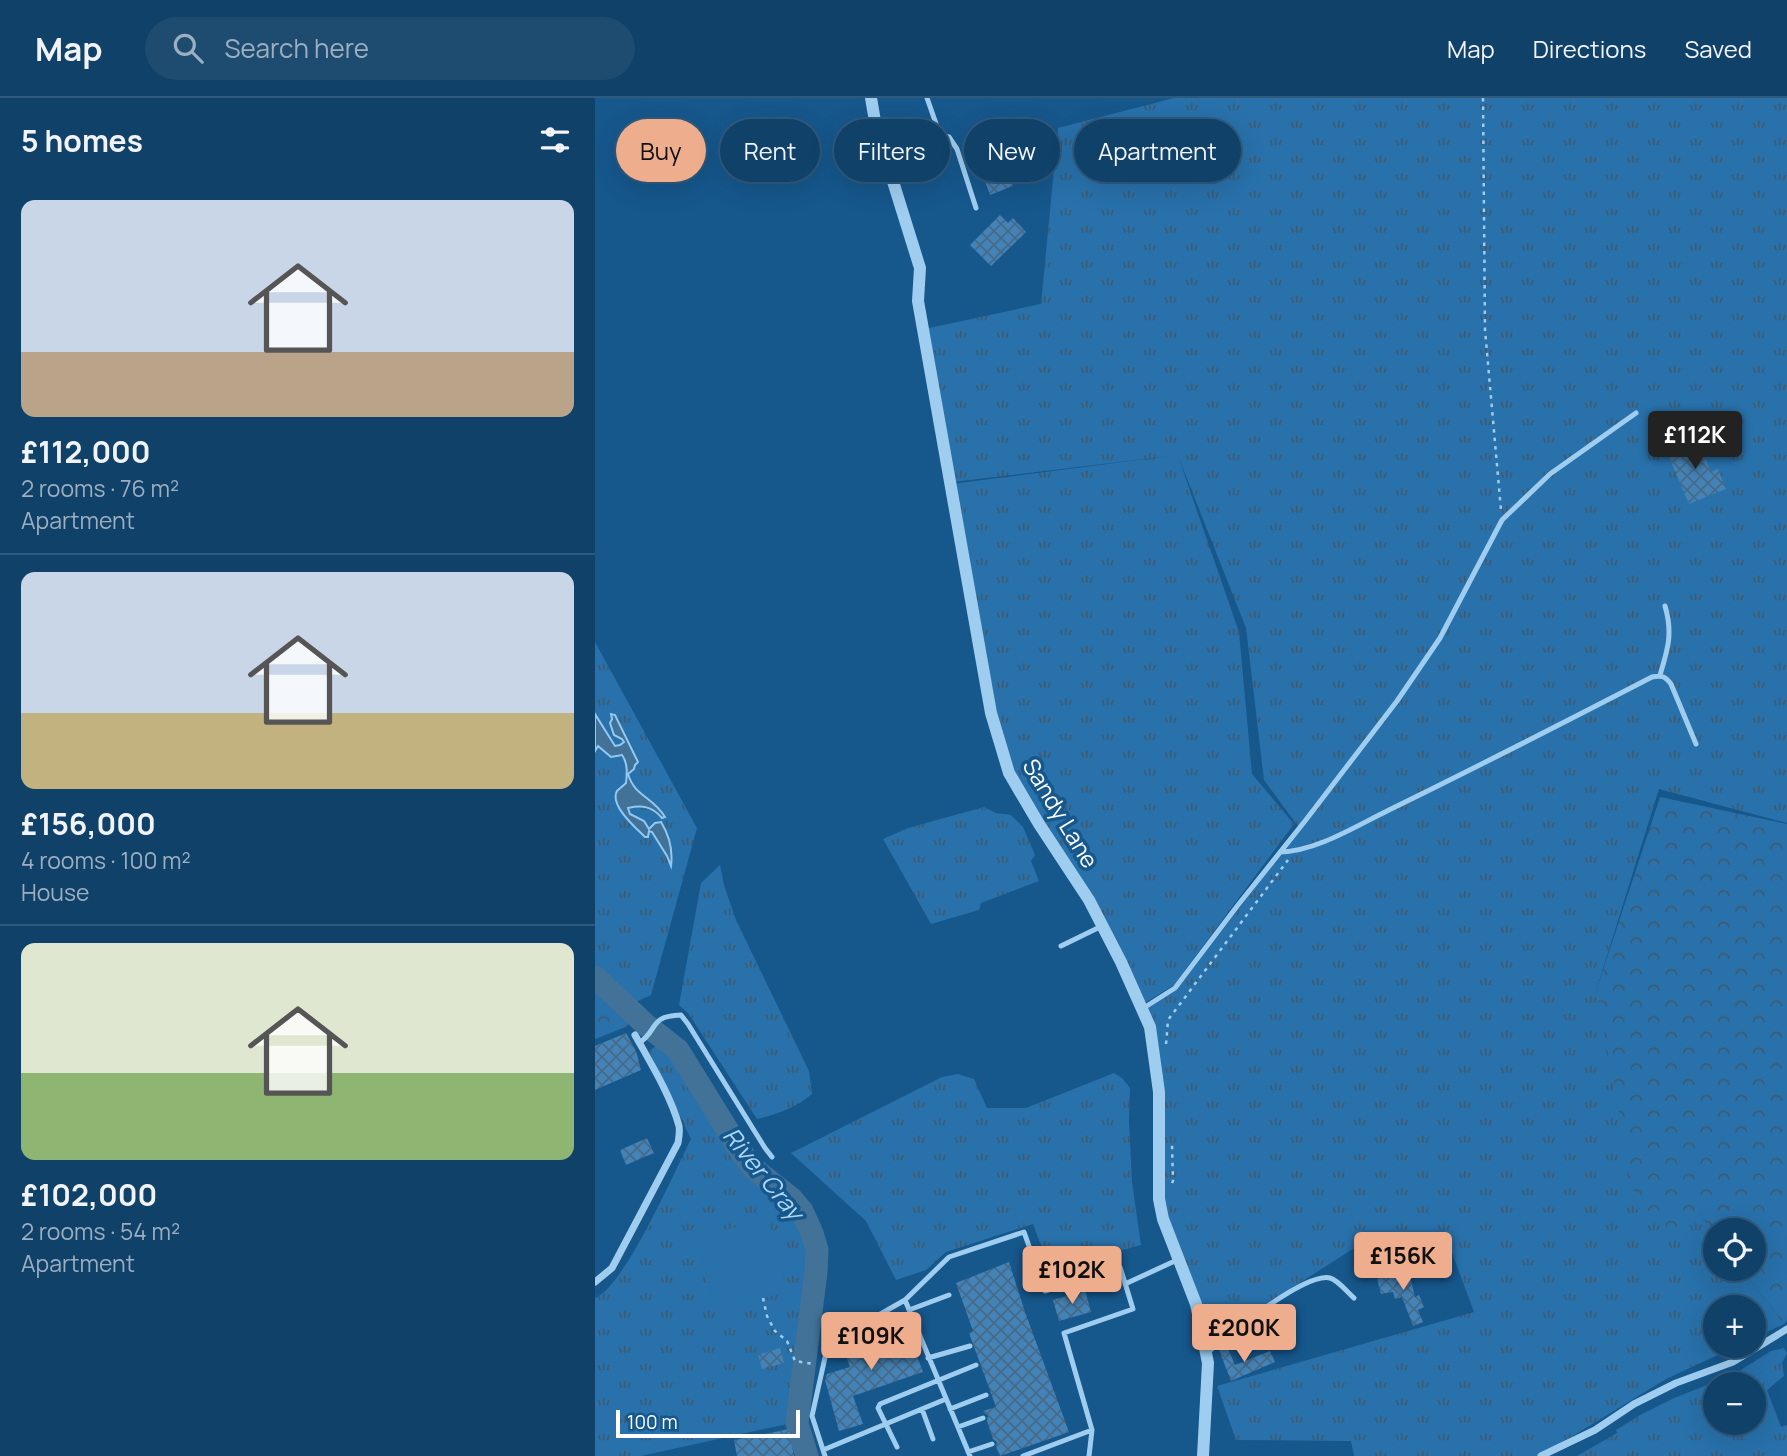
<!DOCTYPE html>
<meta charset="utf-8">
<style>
body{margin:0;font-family:Manrope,sans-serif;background:#1e4c71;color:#f1f3f6;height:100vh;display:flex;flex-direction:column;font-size:26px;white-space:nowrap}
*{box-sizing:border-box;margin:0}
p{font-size:23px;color:#9cafc0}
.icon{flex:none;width:38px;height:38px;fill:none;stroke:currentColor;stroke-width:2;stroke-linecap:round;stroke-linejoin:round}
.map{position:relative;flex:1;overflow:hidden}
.side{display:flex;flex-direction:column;background:#104169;width:595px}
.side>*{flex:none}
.banner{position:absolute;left:21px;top:21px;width:665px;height:63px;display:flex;gap:14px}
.tools{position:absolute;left:1108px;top:1120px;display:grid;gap:14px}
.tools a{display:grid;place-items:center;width:63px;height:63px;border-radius:50%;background:#104169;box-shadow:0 7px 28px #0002,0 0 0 2px #305a7d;font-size:35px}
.scale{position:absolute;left:21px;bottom:18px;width:184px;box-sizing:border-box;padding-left:7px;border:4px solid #fff;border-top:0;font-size:19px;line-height:24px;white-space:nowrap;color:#fff;-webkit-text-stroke:5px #16578c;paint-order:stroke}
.price{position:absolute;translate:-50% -60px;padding:0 16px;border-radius:7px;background:#eead8d;color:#111;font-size:23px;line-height:46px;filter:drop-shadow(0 2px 4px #0008)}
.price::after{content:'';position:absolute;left:50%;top:42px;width:21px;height:16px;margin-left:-10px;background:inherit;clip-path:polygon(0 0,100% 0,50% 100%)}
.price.active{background:#222;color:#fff}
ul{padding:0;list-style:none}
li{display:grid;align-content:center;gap:14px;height:371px;padding:0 21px}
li+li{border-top:2px solid #305a7d}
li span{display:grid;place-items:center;height:217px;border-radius:14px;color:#555}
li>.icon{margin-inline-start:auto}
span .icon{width:126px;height:126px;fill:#fffc;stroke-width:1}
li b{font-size:30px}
h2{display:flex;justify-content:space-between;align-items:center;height:84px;padding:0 21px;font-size:30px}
.chip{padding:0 24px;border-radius:32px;background:#104169;box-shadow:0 7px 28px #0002,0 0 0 2px #305a7d;font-size:24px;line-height:63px}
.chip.active{background:#eead8d;color:#111}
header{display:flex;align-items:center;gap:42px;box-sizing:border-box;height:98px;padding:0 35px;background:#104169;border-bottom:2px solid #305a7d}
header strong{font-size:33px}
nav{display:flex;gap:38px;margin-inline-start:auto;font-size:24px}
.search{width:490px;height:63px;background:#1e4c71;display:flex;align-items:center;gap:18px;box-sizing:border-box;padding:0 24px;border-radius:38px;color:#9cafc0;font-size:26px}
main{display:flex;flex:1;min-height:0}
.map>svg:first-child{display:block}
.grass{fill:url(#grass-tufts);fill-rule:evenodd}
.forest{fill:url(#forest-crowns)}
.pitch{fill:#2871ab}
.water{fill:#437299;stroke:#92c9f2;stroke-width:2}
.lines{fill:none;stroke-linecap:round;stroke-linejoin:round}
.river{stroke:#437299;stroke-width:23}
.building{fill:url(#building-cross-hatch)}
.path{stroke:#9fcdef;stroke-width:2.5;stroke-dasharray:3.5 5;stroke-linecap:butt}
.service{stroke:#9fcdef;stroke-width:5}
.minor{stroke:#9fcdef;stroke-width:7}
.tertiary{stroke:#9fcdef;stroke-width:12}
.labels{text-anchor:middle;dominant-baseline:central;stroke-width:7;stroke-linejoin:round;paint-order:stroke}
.street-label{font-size:23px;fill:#fff;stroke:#16578c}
.water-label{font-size:24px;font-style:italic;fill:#abd6f7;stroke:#16578c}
</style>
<header>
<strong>Map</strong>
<div class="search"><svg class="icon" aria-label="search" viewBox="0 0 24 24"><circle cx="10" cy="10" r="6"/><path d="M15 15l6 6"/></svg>Search here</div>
<nav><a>Map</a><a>Directions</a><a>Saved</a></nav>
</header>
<main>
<section class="side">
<h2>5 homes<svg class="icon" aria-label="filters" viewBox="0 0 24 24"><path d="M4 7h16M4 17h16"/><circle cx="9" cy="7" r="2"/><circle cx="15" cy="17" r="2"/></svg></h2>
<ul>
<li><span style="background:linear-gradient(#c9d6e8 70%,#b9a48a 0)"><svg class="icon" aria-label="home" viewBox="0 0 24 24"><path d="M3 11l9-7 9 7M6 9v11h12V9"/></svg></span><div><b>£112,000</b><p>2 rooms · 76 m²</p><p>Apartment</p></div></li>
<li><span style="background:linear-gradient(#c9d6e8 65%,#c2b280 0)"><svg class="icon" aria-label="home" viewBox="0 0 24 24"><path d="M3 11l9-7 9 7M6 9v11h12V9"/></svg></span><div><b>£156,000</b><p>4 rooms · 100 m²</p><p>House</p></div></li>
<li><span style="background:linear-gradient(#dfe7d0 60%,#8fb573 0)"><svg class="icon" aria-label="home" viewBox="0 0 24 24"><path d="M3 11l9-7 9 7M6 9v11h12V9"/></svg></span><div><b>£102,000</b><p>2 rooms · 54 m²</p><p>Apartment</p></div></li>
</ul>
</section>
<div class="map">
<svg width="1192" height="1358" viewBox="0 0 1192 1358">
<defs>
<pattern id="grass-tufts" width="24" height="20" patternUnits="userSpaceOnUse" patternTransform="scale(1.75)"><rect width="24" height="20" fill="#2871ab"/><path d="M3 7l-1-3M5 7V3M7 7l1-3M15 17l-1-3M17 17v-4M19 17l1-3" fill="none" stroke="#3e5b72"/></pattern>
<pattern id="forest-crowns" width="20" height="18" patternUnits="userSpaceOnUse" patternTransform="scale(1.75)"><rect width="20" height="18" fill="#2871ab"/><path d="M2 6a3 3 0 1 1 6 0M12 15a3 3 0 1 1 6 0" fill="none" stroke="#3e5b72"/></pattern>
<pattern id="building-cross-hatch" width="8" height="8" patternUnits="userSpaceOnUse" patternTransform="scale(1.75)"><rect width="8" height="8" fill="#4383b7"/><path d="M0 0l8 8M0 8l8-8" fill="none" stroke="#476a87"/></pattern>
</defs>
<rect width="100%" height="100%" fill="#16578c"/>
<!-- grass -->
<path class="grass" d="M579,0H1192V725L1064,691L1001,893L1104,1116L1120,1136V1171H1147L1189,1226L1159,1240L1158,1209H1120V1248H1142L1071,1281L945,1358H759L756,1343L641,1342L622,1288L879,1214L850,1136L772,1142L618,1240L606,1203L569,1120L551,911L583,890L705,731L669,682L651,530L583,358L644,534L657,676L699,726L579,887L548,906L416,674L397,614L357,386L582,357L358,384L334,230L446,206L463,30Z
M0,544L102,730L56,897L23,912L39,922L30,929L0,941Z
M389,709L401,715L416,717L428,729L440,757L436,763L444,783L386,805L384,812L336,826L288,741L313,730Z
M125,767L129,787L141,822L214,973L217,996C200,1010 183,1016 162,1021L93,915L84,907L106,785Z
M68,943L78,954L145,1057L160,1076L194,1104L209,1127L214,1147V1172L198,1322L197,1325L46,1358H0V1200C30,1188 79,1074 96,1041L54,953Z
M519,975L527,980L535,990L534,1023L537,1084L546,1147L455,1172L438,1126L351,1154L331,1172L301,1182L271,1123L196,1055L347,979L363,976L379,981L392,1010H431Z
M1189,1250L1192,1255L1187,1265L1189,1278L1172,1292L1186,1329L1192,1327V1358H982L1022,1335L1021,1332L1047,1316L1079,1300L1138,1277L1176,1253ZM1120,1286H1158V1325H1120Z"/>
<!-- forest -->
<path class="forest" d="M1065,699L1192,726V1223L1189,1226L1147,1171H1158V1132H1120V1136L1104,1116L1080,1139L1043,1113L1001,893Z
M0,899L39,922L30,929L0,941Z"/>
<!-- pitch -->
<path class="pitch" d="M174,1121L192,1194L120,1212L102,1139Z"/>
<!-- water -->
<path class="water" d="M0,616L20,648L25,647L29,644L27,641L19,637L15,625L17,621L16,616L20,617L43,664L40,667L39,671L33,676C40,699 57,698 70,719L67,720C57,708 47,707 33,710L35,716L49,723L54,731L60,725L66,724C74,737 78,753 76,768L72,758L57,734L54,733L53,739H50C41,730 14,707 22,693C25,690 28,688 31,685C32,676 33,665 27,657L16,659L3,648L0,653Z"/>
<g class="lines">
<!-- river -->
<path class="river" d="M0,879L51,927L83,952L146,1054L158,1070L197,1101L207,1113L217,1135L222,1152L221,1174L202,1325L212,1358"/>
</g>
<!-- building -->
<path class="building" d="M322,38L329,63L314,67L312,61L307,62L304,53L310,52L307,42Z
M399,39L418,88L395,97L377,48Z
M405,117L413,125L418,120L431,134L396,168L375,147Z
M1102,339L1116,374L1123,371L1131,391L1094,406L1071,352Z
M31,935L41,953L46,972L0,992V948Z
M52,1040L59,1055L31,1067L25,1052Z
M414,1164L430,1214L474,1334L405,1358L401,1349L402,1344L398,1341L392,1323L393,1318L388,1313L401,1309L374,1235L378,1233L361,1185Z
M813,1169L820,1199L824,1197L829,1209L823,1212L828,1224L818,1228L807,1199L800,1201L798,1194L786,1196L782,1181L799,1176V1172Z
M490,1192L496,1214L464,1223L458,1202Z
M310,1227L328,1274L258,1298L268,1326L244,1333L230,1282L232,1276L255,1269L248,1249Z
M631,1246L640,1267L675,1253L680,1264L636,1283L624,1252Z
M185,1250L189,1265L167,1271L163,1257Z
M194,1331L199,1358H142L139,1342Z"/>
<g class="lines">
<!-- path -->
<path class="path" d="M888,0L890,232L906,412
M571,946L573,922L693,762
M577,1085L578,1083L577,1047
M168,1200L172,1218L180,1233L192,1243L200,1263L219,1266"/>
<!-- service -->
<path class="service" d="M332,0L345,37L354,39L362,51L381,110
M1065,577C1073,551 1078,535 1070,508
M685,754C722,753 761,728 794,712C882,669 970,624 1057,579C1066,577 1070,578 1076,586L1101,646
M466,848L507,828
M547,911L580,890L643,807L710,723L802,603L845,540L907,422L955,376L1041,315
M44,945C64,932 53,918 86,917L93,926L170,1050L177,1059
M530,1186L582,1162
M310,1202L354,1159L429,1134L450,1193L525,1169L538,1211L469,1235L497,1332L494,1358
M314,1212L354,1197
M612,1255C632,1238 710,1174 735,1180C743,1182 752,1194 759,1200
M333,1260L375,1248
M327,1311L338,1341
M355,1311L391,1297
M363,1329L388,1320
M302,1349L283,1310L285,1306L381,1267
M228,1352L351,1301
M373,1354L397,1346
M230,1358L217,1318L233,1246L310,1202L375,1358
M428,1358L497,1332"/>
<!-- minor -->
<path class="minor" d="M0,1184L17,1170L83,1045C84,1039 85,1034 84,1028C76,998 55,964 40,937
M946,1358L1000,1332L1039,1306L1081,1285L1138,1264L1192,1231"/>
<!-- tertiary -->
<path class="tertiary" d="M276,0L281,29L325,170L323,203L396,615L414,675L444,726L494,802L526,864L555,929L564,994V1101L568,1121L601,1206L613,1265L608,1358"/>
</g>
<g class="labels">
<!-- street labels -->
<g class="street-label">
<text transform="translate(466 715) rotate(59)">Sandy Lane</text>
</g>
<!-- water labels -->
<g class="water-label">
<text transform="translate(169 1075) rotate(51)">River Cray</text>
</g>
</g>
</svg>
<div class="tools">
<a><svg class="icon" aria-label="locate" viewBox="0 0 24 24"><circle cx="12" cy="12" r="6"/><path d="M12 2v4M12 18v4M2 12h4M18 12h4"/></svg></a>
<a>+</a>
<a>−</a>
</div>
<div class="scale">100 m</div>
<b class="price active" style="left:1100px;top:373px">£112K</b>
<b class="price" style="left:808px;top:1194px">£156K</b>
<b class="price" style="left:477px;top:1208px">£102K</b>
<b class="price" style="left:649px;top:1266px">£200K</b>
<b class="price" style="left:276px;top:1274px">£109K</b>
<div class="banner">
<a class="chip active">Buy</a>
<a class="chip">Rent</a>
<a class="chip">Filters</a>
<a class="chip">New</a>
<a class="chip">Apartment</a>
</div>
</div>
</main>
